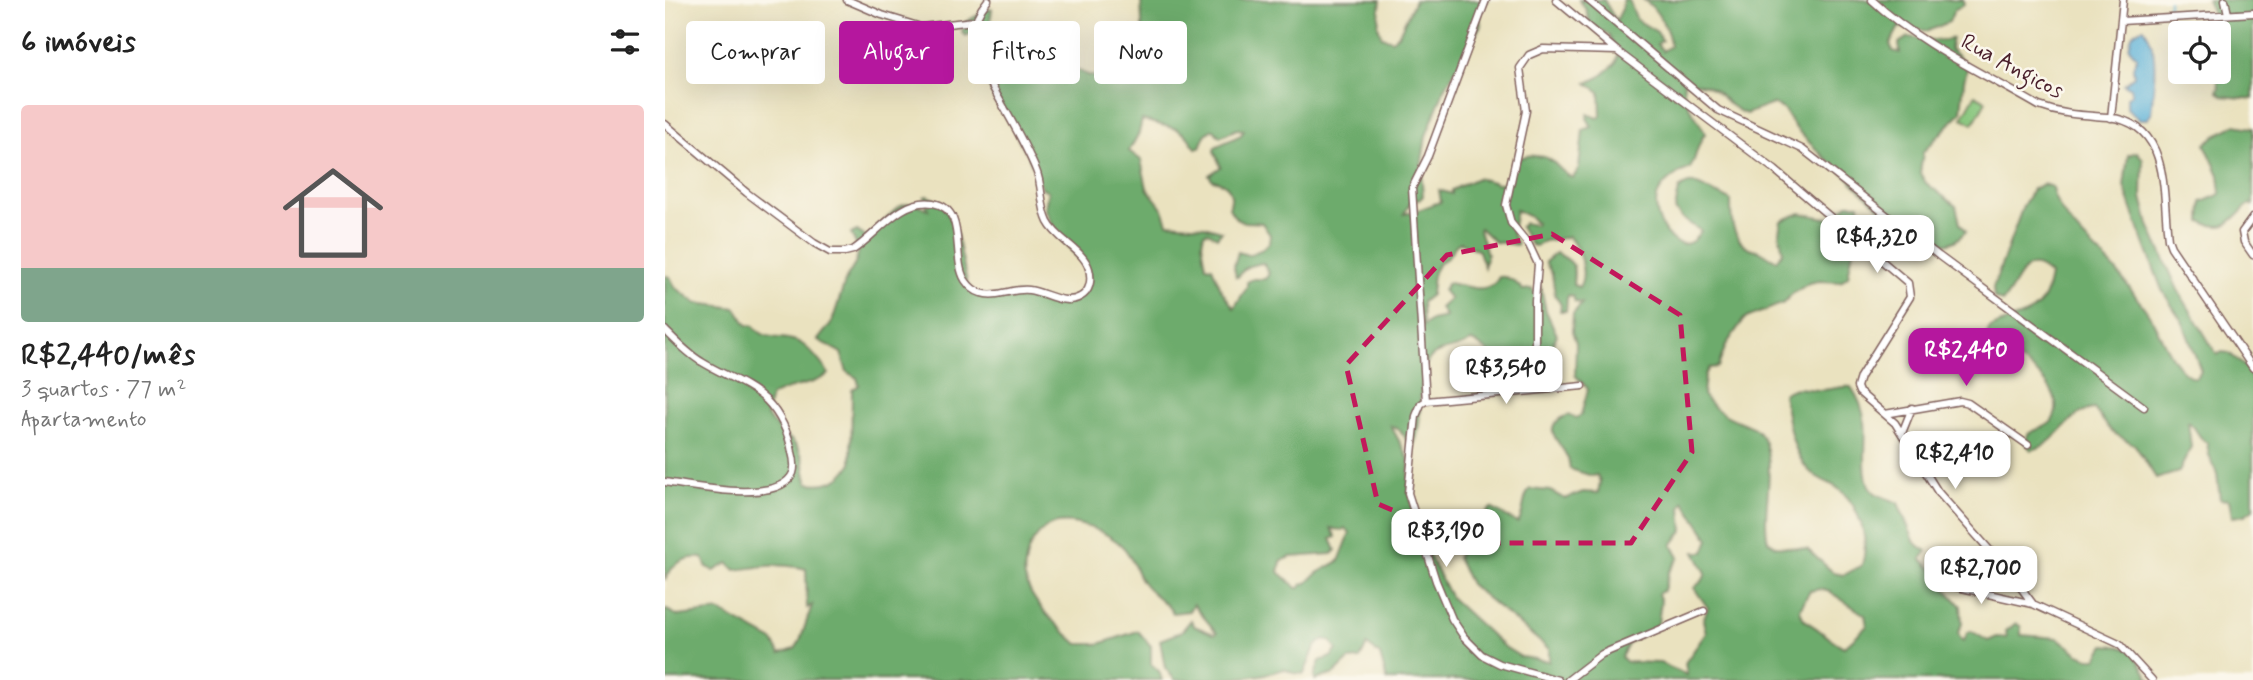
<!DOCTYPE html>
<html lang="pt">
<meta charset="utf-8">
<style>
body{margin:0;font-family:Mynerve,sans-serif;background:#f2f2f2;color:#222;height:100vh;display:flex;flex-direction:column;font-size:26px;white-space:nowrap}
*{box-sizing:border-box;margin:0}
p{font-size:23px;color:#767676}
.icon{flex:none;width:38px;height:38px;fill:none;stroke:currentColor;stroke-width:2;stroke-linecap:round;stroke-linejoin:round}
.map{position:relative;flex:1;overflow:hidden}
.side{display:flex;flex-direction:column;background:#fff;width:665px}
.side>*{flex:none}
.guide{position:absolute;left:21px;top:21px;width:665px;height:63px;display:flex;gap:14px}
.tools{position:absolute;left:1503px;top:21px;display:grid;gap:14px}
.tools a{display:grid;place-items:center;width:63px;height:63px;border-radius:7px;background:#fff;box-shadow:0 7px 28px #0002;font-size:35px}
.price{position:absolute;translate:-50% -60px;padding:0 16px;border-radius:14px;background:#fff;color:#222;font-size:23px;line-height:46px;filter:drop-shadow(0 2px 4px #0008)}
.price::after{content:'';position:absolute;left:50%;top:42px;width:21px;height:16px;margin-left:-10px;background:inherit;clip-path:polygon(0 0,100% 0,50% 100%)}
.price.selected{background:#b5179e;color:#fff}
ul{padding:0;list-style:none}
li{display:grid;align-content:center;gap:14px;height:371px;padding:0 21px}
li+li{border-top:2px solid #e0e0e0}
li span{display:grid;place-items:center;height:217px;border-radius:7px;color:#555}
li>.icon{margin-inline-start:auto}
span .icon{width:126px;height:126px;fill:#fffc;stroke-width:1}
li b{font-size:30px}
h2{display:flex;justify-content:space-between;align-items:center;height:84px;padding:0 21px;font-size:30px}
.tag{padding:0 24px;border-radius:7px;background:#fff;box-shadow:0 7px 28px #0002;font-size:24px;line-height:63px}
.tag.selected{background:#b5179e;color:#fff}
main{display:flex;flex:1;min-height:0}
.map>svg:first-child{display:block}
.green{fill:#87c67d;stroke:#687254;stroke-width:2}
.forest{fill:#6dab6c;stroke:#5c654c;stroke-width:2;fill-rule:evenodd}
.water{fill:#5ab0d7;stroke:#526881;stroke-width:2}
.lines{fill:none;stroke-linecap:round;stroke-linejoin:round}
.stream{stroke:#5ab0d7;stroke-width:2}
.street-casing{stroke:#82635f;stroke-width:9}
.street{stroke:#fff;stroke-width:6}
.marked{fill:none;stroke:#c2185b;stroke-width:5;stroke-dasharray:14 9;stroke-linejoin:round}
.labels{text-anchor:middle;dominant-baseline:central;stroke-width:5;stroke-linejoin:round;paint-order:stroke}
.street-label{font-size:23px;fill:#4a1f2b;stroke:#fbf7ec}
</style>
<main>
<section class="side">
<h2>6 imóveis<svg class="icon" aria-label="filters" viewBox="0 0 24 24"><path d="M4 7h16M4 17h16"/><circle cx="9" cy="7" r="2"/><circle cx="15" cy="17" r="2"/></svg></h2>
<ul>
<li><span style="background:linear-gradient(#f6c9c9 75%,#7fa58c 0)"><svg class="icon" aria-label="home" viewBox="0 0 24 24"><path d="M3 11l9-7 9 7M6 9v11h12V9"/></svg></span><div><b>R$2,440/mês</b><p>3 quartos · 77 m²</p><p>Apartamento</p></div></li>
</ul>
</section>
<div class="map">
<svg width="1588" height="680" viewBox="0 0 1588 680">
<rect width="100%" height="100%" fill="#fbf7ec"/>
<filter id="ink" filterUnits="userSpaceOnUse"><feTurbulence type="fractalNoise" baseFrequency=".0143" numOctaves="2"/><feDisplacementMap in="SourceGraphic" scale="14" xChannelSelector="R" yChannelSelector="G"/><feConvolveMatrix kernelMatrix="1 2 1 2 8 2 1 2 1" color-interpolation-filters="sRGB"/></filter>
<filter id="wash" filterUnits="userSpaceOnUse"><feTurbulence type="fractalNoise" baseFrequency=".00686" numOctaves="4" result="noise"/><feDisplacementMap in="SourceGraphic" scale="28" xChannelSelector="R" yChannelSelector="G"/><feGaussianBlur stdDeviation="1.57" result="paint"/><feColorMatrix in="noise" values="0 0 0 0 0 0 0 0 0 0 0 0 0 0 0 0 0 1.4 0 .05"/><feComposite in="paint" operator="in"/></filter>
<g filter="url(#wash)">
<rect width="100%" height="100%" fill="#eae2bf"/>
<!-- green -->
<path class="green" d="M1310,95L1321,101L1308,124L1297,118Z"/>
<!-- forest -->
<path class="forest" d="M476,0H716L713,26L717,37L727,40L734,34L750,0H823L814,10L816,25L779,90L761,136L756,168L758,196L754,200H747L739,214C753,212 763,205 776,202L774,190L787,194V190L812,178L832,183H841C847,166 851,153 871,156C874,157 879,156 882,158C892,163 897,174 908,178L914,168L918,130L927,127L922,118L923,114L933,118L936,116L935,92L922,83L935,77L950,64L953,54L943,34L926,26L921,10L914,0H939L951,21L957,9L958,0H964L972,20L992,32L997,41L992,44L998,51L1005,46C1005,32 992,8 979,0H1298L1299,5L1289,10L1284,22L1263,31L1234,27L1225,44L1228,51L1235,53L1234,43L1243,37L1276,41L1287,38L1285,49L1303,65L1299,81L1296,112L1258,152L1255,173L1261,183L1291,206L1295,223L1301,231C1293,240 1285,246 1273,243C1267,241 1264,238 1260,234C1248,227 1233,223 1222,214C1206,201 1190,185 1176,170C1169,164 1161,160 1155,153C1147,145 1136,135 1129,126C1122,116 1121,108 1108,104L1081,114C1061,107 1058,93 1043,86C1036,83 1027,83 1019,82C1016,104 1033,115 1040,134C1031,144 1031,163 1024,169C1021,171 1017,171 1014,173C1005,178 995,187 992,197C986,222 1015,266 1036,231L1018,219L1010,210L1014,189C1027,179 1032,185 1045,191C1053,195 1059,195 1066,201C1066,218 1066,235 1081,246C1086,250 1092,249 1097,252C1102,255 1105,258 1111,260L1118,252L1114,232L1116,221L1135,213L1165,219L1183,204H1194L1195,213L1183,276L1175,282L1154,281L1144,283L1126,295L1119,303L1079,319L1061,345L1053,367L1044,368L1040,375L1038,395C1049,410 1061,416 1078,423C1082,425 1089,427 1092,430C1116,455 1095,509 1103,541L1111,546L1142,549L1169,573L1179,575L1197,565C1205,539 1194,503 1171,487C1160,481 1147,476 1140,466C1125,444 1123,419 1118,394C1132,383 1142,391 1157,390C1168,389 1175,386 1186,387C1194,398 1198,409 1200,423C1203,440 1194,480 1209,492C1215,497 1226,499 1233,503L1250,543L1262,551L1256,559L1270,571L1279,587L1296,606L1297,624L1293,632L1296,640L1299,641L1302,633L1306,631L1323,641L1332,637L1342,638L1341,631L1351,623L1356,627V635L1393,638L1414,654L1424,658H1432L1440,645C1470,646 1471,655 1485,680H722L715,655L702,645L695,659L684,660L669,674L650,680L649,677L655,661L666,657L672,650L666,641L659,639L650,647L639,674L628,673L619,669C588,680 545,680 510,680L500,668L495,640L516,632L526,620L529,626L549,634L552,633L528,604L524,611L508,613C501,601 487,595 478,583C470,572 468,556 457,546C443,532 412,520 393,523C380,524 367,540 363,552C361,559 358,570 360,578C367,605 393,626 413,644H434L473,631L486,646V664L494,671L497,680H0V609L13,616L54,611L108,641L115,654L130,649L135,641L147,605L142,608L141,569C116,562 95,567 70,570L63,563L49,571L41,566L38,558C20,556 7,563 0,580V276L5,277L10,287L31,303L71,308L82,325L89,326C100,343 122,334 137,344C147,351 156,363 164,374C146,387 125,385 106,396L101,415C110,430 130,438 136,454C140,463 139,474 143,483C162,486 176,481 186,464L187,390L194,385L192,378L182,372L176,353L153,340L167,322L181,279L190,264L194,250L186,234L192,231L201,237C225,226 227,191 263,209L259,197L262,196C293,205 296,259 303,286L309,293L324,297L351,294L387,302H409L424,285L421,267L391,233L380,208L383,191L377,188L363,155L323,85L306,33L301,36L297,33L299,23L322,10L327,9L325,23L330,34C337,33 343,26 351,28C378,36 401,72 431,77L449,59L454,58L462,63C483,50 476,21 476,0ZM477,120L512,129L522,136L531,148L535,147L540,135L546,130H549L555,137L572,129L579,130L576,135L550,147L549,151L556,167L544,175L548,180C563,183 570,192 564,208C575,228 578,220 597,223L605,235L604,243L596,250L583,255L573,252L569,266L571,277H573C582,264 584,266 598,263L604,274L600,279H588L582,282V287L569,308L557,291L547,267L541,266L537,243L539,233L543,232L552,237L557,231L539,226L503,223L498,209L482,188L476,160L464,151L474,133ZM851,210L865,217L871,223L870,225L859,223L855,227L866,245L871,246C881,237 891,242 903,236C914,248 923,273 914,287L908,285C910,264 910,262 891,253L880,262L887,274L890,295L896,305L895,311H901L902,298L904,295L908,296L910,302L917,303L908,314L907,331L911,343L910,375L923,389L916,415L911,418L904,415C872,427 896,442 902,457C904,460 904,465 905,469L927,476L932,475L935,482L933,493L918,492L900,499L885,491L865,489C857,497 860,512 853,523L826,508C817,516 819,532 804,534L792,558L805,584L884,649V661L856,657L838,646L786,598L758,544L761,532L748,511L744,491V459L726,426L734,429L744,444H749C761,421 748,367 770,354C781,348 793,350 806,341L811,343L842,366L844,376L853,383L866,386L881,377L892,376L886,347L892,335L881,311L876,288L871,295L867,289L858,290C852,284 844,275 834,277C825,297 799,285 783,283L778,290L785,299L775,308L781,317L766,320L758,326L757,302L766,295L768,274L774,263L782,258L791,245L796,242L814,251L819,267L822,254L814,230L815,228L830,242L852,245L847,232ZM1019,502L1044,539L1039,552H1030L1041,573L1038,580L1029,588L1043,608L1038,620L1041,633L1020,663L1022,675L995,663L962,662L956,657L964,643L988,629L993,624L996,601L993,594L999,590L1004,572L1014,557L1007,545L1018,531L1016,507ZM666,528L677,531L680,528L685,533L674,561L652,573L642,583L637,584L635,588H632L614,572L616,561L626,557L667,554L671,550L666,539L671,537ZM1155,589L1165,592L1200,615L1202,626L1179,647C1169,642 1162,636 1154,630C1144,622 1138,623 1135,609L1145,591Z
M1542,0H1588V99L1557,96L1552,91L1554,88L1551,72H1554V33H1546L1548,14Z
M1570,125L1588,128V206L1585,204C1565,219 1566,233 1536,222L1537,202L1556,194L1554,175L1540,144L1551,135Z
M1472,152L1478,159L1477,197L1484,225L1513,290L1552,355L1557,352L1564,353L1585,371L1588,385V509L1580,515L1567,517L1564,500L1555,499L1552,474L1544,455L1542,443C1533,439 1532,427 1523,422L1526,447L1514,472L1494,478H1491L1470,445L1447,432L1429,409C1402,411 1394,445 1366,450L1360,443L1363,434C1370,429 1382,428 1387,421C1401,400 1377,376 1362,365C1347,354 1331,354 1321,338L1324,329C1357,311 1378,321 1385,275C1357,247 1352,290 1337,302L1329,298L1328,288L1358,206L1368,189L1378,184L1387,187C1389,211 1426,246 1444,263C1458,277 1469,295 1481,310C1495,329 1507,372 1530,378L1536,371L1518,323L1497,290L1475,232L1459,186L1463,155Z"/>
<!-- water -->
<path class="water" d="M1479,28C1496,52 1488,85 1486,114L1482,119H1474L1462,108V97L1467,94L1466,88L1459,84L1469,76L1468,67L1472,57L1464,48C1466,36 1466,31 1479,28Z"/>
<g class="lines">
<!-- stream -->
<path class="stream" d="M1503,9L1504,0"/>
</g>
</g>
<g filter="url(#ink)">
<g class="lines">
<defs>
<path id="street" d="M182,0L217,15L256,27L309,21
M891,0L952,51L1110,170L1243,283L1245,297L1195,377L1192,387L1194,392L1230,423L1273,492L1345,573L1368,604L1454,644L1487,680
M923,0L1053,110L1137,149L1274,256L1479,407
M1207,0C1255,45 1318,73 1374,106C1398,115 1418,115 1443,117C1506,124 1497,191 1503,239L1506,247L1588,368
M1560,0L1563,14
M1456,21L1588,13
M1446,118L1458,0
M0,124L82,193L149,243L165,252H180L188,250C212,235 235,198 268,203C303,209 286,257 300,280C304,286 309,291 316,293C332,298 348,288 364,290C380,292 399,306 415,297C425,292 427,280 424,269C419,250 392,240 383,222C375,206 378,186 371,170C357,136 336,104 319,71C308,43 302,25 323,0
M1588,217L1577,232L1579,242L1588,255
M0,330C12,342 23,354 37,362C58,375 83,383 101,400C115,414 124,434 127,452C129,459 130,467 128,473C115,505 27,486 0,482
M870,389V301L873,264L864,245L846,223L841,205L861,111L855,68L864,55L878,49L952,51
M761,401L747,188L763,156L821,0
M761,401L756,404L751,416L743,493L771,581L787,619L799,637L817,655L835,664L893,680
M761,401L918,386
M1220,414L1295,401L1303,403L1363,445
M1237,433L1247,408
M1270,582L1368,604
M903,680L937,654L1039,611"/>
</defs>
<!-- street casing -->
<use href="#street" class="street-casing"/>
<!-- street -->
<use href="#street" class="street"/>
</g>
</g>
<!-- marked area -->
<path class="marked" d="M887,234L1015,315L1027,452L966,543H806L713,504L681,365L782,255Z"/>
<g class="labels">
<!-- street labels -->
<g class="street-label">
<text transform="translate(1347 67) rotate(28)">Rua Angicos</text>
</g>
</g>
</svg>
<div class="tools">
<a><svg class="icon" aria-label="locate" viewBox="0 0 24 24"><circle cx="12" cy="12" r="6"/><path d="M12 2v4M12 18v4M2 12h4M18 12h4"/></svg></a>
</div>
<b class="price" style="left:1212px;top:275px">R$4,320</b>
<b class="price selected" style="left:1301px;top:388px">R$2,440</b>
<b class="price" style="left:841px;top:406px">R$3,540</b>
<b class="price" style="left:1290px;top:491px">R$2,410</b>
<b class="price" style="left:781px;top:569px">R$3,190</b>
<b class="price" style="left:1316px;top:606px">R$2,700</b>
<div class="guide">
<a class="tag">Comprar</a>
<a class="tag selected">Alugar</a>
<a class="tag">Filtros</a>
<a class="tag">Novo</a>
</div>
</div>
</main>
